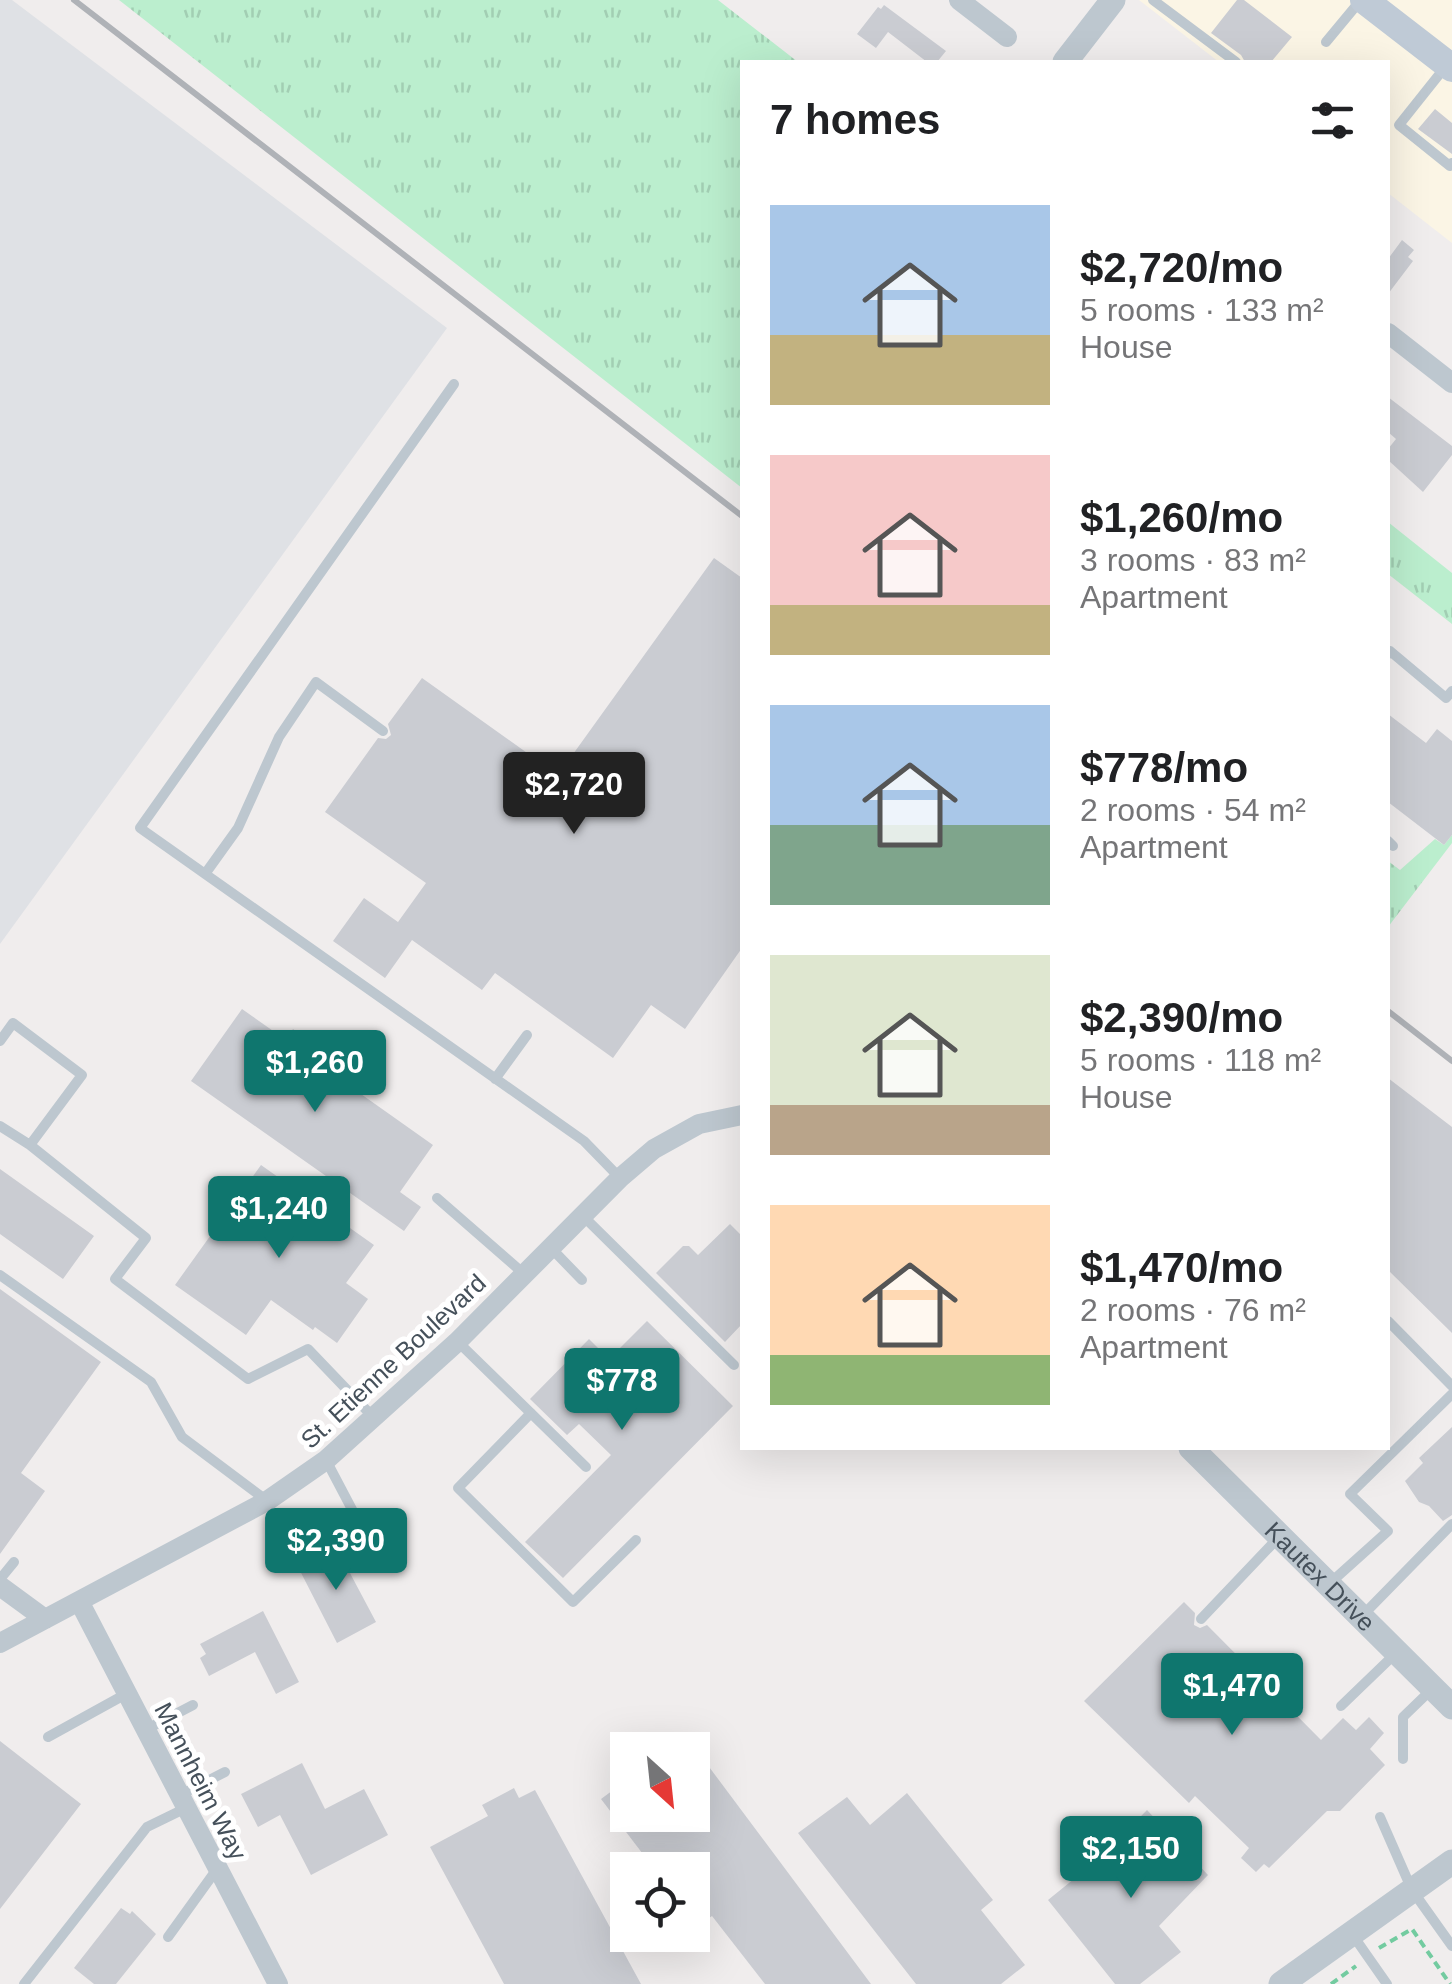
<!DOCTYPE html>
<meta charset="utf-8">
<style>
body{margin:0;font-family:Arial,sans-serif;background:#f2f2f2;color:#202124;height:100vh;display:flex;flex-direction:column;font-size:38px;white-space:nowrap}
*{box-sizing:border-box;margin:0}
p{font-size:32px;color:#757577}
.icon{flex:none;width:55px;height:55px;fill:none;stroke:currentColor;stroke-width:2;stroke-linecap:round;stroke-linejoin:round}
.map{position:relative;flex:1;overflow:hidden}
.sheet{position:absolute;left:740px;top:60px;width:650px;height:1390px;display:flex;flex-direction:column;background:#fff;border-radius:0px;box-shadow:0 10px 40px #0002}
.sheet>*{flex:none}
.needle{width:65px;rotate:153deg}
.buttons{position:absolute;left:610px;top:1732px;display:grid;gap:20px}
.buttons a{display:grid;place-items:center;width:100px;height:100px;border-radius:0px;background:#fff;box-shadow:0 10px 40px #0002;font-size:50px}
.price{position:absolute;translate:-50% -85px;padding:0 22px;border-radius:10px;background:#0f766e;color:#fff;font-size:32px;line-height:65px;filter:drop-shadow(0 2px 5px #0008)}
.price::after{content:'';position:absolute;left:50%;top:60px;width:30px;height:22px;margin-left:-15px;background:inherit;clip-path:polygon(0 0,100% 0,50% 100%)}
.price.current{background:#222;color:#fff}
ul{padding:0;list-style:none}
li{display:flex;align-items:center;gap:30px;height:250px;padding:0 30px}
li span{display:grid;place-items:center;flex:none;width:280px;height:200px;border-radius:0px;color:#555}
li>.icon{margin-inline-start:auto}
span .icon{width:120px;height:120px;fill:#fffc;stroke-width:1}
li b{font-size:42px}
h2{display:flex;justify-content:space-between;align-items:center;height:120px;padding:0 30px;font-size:42px}
.map>svg:first-child{display:block}
.commercial{fill:#fbf5e5}
.airport{fill:#dfe1e5}
.grass{fill:url(#grass-tufts)}
.building{fill:#caccd2}
.lines{fill:none;stroke-linecap:round;stroke-linejoin:round}
.path{stroke:#73cba0;stroke-width:4;stroke-dasharray:8 5;stroke-linecap:butt}
.service{stroke:#bdc7cf;stroke-width:10}
.minor{stroke:#bdc7cf;stroke-width:20}
.tertiary{stroke:#bdc7cf;stroke-width:25}
.secondary{stroke:#bfcad6;stroke-width:28}
.rail{stroke:#afb2b7;stroke-width:6}
.labels{text-anchor:middle;dominant-baseline:central;stroke-width:10;stroke-linejoin:round;paint-order:stroke}
.street-label{font-size:25px;fill:#45505a;stroke:#fff}
</style>
<div class="map">
<svg width="1452" height="1984" viewBox="0 0 1452 1984">
<defs>
<pattern id="grass-tufts" width="24" height="20" patternUnits="userSpaceOnUse" patternTransform="scale(2.5)"><rect width="24" height="20" fill="#bbeece"/><path d="M3 7l-1-3M5 7V3M7 7l1-3M15 17l-1-3M17 17v-4M19 17l1-3" fill="none" stroke="#a2ceb3"/></pattern>
</defs>
<rect width="100%" height="100%" fill="#f0eded"/>
<!-- commercial -->
<path class="commercial" d="M1139,0H1452V243L1388,193V62H1219Z"/>
<!-- airport -->
<path class="airport" d="M0,0H12L447,328L0,944Z"/>
<!-- grass -->
<path class="grass" d="M119,0H718L798,62H742V488Z
M1388,522L1452,573V624L1388,574Z
M1452,835V843L1388,927V861L1400,870L1435,839L1444,845Z"/>
<!-- building -->
<path class="building" d="M1237,0H1244L1292,37L1271,62H1245L1241,55L1211,33Z
M884,5L946,51L937,62H927L888,32L876,48L857,34L878,7L881,9Z
M1435,109L1452,123V154L1418,129Z
M1402,240L1414,250L1408,257L1413,261L1388,294V259Z
M1388,397L1452,446V455L1423,492L1388,460V449L1396,439L1388,432Z
M714,558L742,578V948L685,1029L651,1005L613,1058L495,973L482,990L412,940L385,978L333,941L364,898L398,922L426,883L325,812L378,738L386,739L391,735L388,724L422,678L558,775Z
M1388,714L1426,743L1437,729L1452,741V835L1444,845L1388,802Z
M242,1009L286,1040L293,1029L307,1040L304,1045L308,1047L303,1053L433,1145L400,1192L421,1207L404,1231L191,1081Z
M1388,1078L1452,1127V1333L1388,1270Z
M261,1165L374,1245L346,1283L368,1299L337,1343L315,1327L313,1330L271,1300L246,1335L175,1285Z
M0,1169L94,1236L63,1279L0,1234Z
M730,1224L742,1236V1324L725,1342L656,1273L683,1246H689L698,1255Z
M0,1289L101,1362L21,1473L45,1491L0,1554Z
M647,1321L733,1406L563,1578L525,1542L611,1455L579,1424L567,1435L530,1399L589,1339L609,1359Z
M1452,1427V1515L1443,1521L1429,1506L1419,1502L1405,1481L1423,1463L1419,1458Z
M334,1543L376,1622L337,1643L296,1563Z
M1184,1602L1195,1613L1194,1625L1200,1628L1207,1625L1321,1740L1343,1718L1356,1730L1369,1717L1384,1733L1370,1749L1385,1765L1340,1811H1327L1269,1868L1264,1864L1256,1872L1241,1858L1249,1848L1195,1796L1189,1803L1084,1701Z
M263,1611L299,1682L276,1694L255,1652L209,1676L200,1658L206,1654L200,1644Z
M0,1741L81,1804L0,1909Z
M692,1744L871,1984H765L712,1916L692,1930V1870H655L601,1799L628,1779V1815H692Z
M302,1763L325,1809L364,1789L388,1835L311,1875L280,1815L258,1827L241,1794Z
M514,1788L519,1798L535,1790L641,1984H504L430,1847L488,1816L482,1805Z
M907,1793L993,1900L981,1910L1025,1965L1001,1984H916L798,1833L847,1797L870,1825Z
M1147,1810L1208,1875L1159,1926L1181,1952L1140,1984H1115L1048,1900L1101,1857Z
M121,1908L130,1914L132,1911L156,1934L116,1984H94L74,1968Z"/>
<g class="lines">
<!-- path -->
<path class="path" d="M1379,1948L1412,1929L1450,1984
M1331,1984L1356,1966"/>
<!-- service -->
<path class="service" d="M1153,0L1236,62
M1326,42L1360,1
M1446,66L1399,125L1450,166L1452,163
M454,384L140,828L584,1141L620,1178
M1388,654L1390,651L1446,698L1452,691
M1388,841L1393,846
M205,874L238,828L279,737L316,682L383,731
M0,1041L13,1023L82,1075L30,1145
M495,1079L527,1035
M0,1126L30,1145L146,1238L115,1279L248,1379L308,1349L374,1418
M437,1198L523,1273
M582,1215L734,1365
M551,1248L582,1280
M0,1275L151,1382L182,1437L266,1500
M1388,1321L1452,1386
M458,1342L586,1467
M531,1413L458,1488L573,1602L636,1540
M326,1460L356,1517
M0,1579L14,1562
M1329,1584L1388,1531L1350,1494L1452,1394
M1362,1616L1452,1524
M1201,1619L1279,1537
M1341,1706L1396,1653
M147,1729L193,1705
M48,1737L126,1694
M1403,1759V1717L1432,1689
M180,1795L225,1772
M1380,1817L1412,1890L1452,1946
M1352,1934L1387,1984
M168,1937L217,1869
M24,1984L147,1827L186,1808"/>
<!-- minor -->
<path class="minor" d="M959,0L1007,37
M1388,333L1452,383
M0,1586L45,1619
M79,1601L278,1984
M0,1643L267,1501L326,1460L457,1342L620,1178L654,1149L699,1124L742,1115"/>
<!-- tertiary -->
<g class="tertiary">
<path d="M1065,62L1113,0"/>
<path id="s1" d="M1191,1448L1452,1707"/>
<path d="M1281,1984L1452,1862"/>
</g>
<!-- secondary -->
<path class="secondary" d="M1364,0L1452,68"/>
<!-- rail -->
<path class="rail" d="M74,0L742,516
M1388,1011L1452,1061"/>
</g>
<g class="labels">
<!-- street labels -->
<g class="street-label">
<text transform="translate(393 1361) rotate(-43)">St. Etienne Boulevard</text>
<text stroke="none"><textPath href="#s1" startOffset="182">Kautex Drive</textPath></text>
<text transform="translate(201 1781) rotate(63)">Mannheim Way</text>
</g>
</g>
</svg>
<div class="buttons">
<a><svg class="needle" viewBox="-14 -14 28 28"><path d="M0-13l5 13h-10z" fill="#e53935"/><path d="M0 13l5-13h-10z" fill="#757577"/></svg></a>
<a><svg class="icon" aria-label="locate" viewBox="0 0 24 24"><circle cx="12" cy="12" r="6"/><path d="M12 2v4M12 18v4M2 12h4M18 12h4"/></svg></a>
</div>
<b class="price current" style="left:574px;top:837px">$2,720</b>
<b class="price" style="left:315px;top:1115px">$1,260</b>
<b class="price" style="left:279px;top:1261px">$1,240</b>
<b class="price" style="left:622px;top:1433px">$778</b>
<b class="price" style="left:336px;top:1593px">$2,390</b>
<b class="price" style="left:1232px;top:1738px">$1,470</b>
<b class="price" style="left:1131px;top:1901px">$2,150</b>
<section class="sheet">
<h2>7 homes<svg class="icon" aria-label="filters" viewBox="0 0 24 24"><path d="M4 7h16M4 17h16"/><circle cx="9" cy="7" r="2"/><circle cx="15" cy="17" r="2"/></svg></h2>
<ul>
<li><span style="background:linear-gradient(#a9c7e8 65%,#c2b280 0)"><svg class="icon" aria-label="home" viewBox="0 0 24 24"><path d="M3 11l9-7 9 7M6 9v11h12V9"/></svg></span><div><b>$2,720/mo</b><p>5 rooms · 133 m²</p><p>House</p></div></li>
<li><span style="background:linear-gradient(#f6c9c9 75%,#c2b280 0)"><svg class="icon" aria-label="home" viewBox="0 0 24 24"><path d="M3 11l9-7 9 7M6 9v11h12V9"/></svg></span><div><b>$1,260/mo</b><p>3 rooms · 83 m²</p><p>Apartment</p></div></li>
<li><span style="background:linear-gradient(#a9c7e8 60%,#7fa58c 0)"><svg class="icon" aria-label="home" viewBox="0 0 24 24"><path d="M3 11l9-7 9 7M6 9v11h12V9"/></svg></span><div><b>$778/mo</b><p>2 rooms · 54 m²</p><p>Apartment</p></div></li>
<li><span style="background:linear-gradient(#dfe7d0 75%,#b9a48a 0)"><svg class="icon" aria-label="home" viewBox="0 0 24 24"><path d="M3 11l9-7 9 7M6 9v11h12V9"/></svg></span><div><b>$2,390/mo</b><p>5 rooms · 118 m²</p><p>House</p></div></li>
<li><span style="background:linear-gradient(#ffd9b3 75%,#8fb573 0)"><svg class="icon" aria-label="home" viewBox="0 0 24 24"><path d="M3 11l9-7 9 7M6 9v11h12V9"/></svg></span><div><b>$1,470/mo</b><p>2 rooms · 76 m²</p><p>Apartment</p></div></li>
</ul>
</section>
</div>
